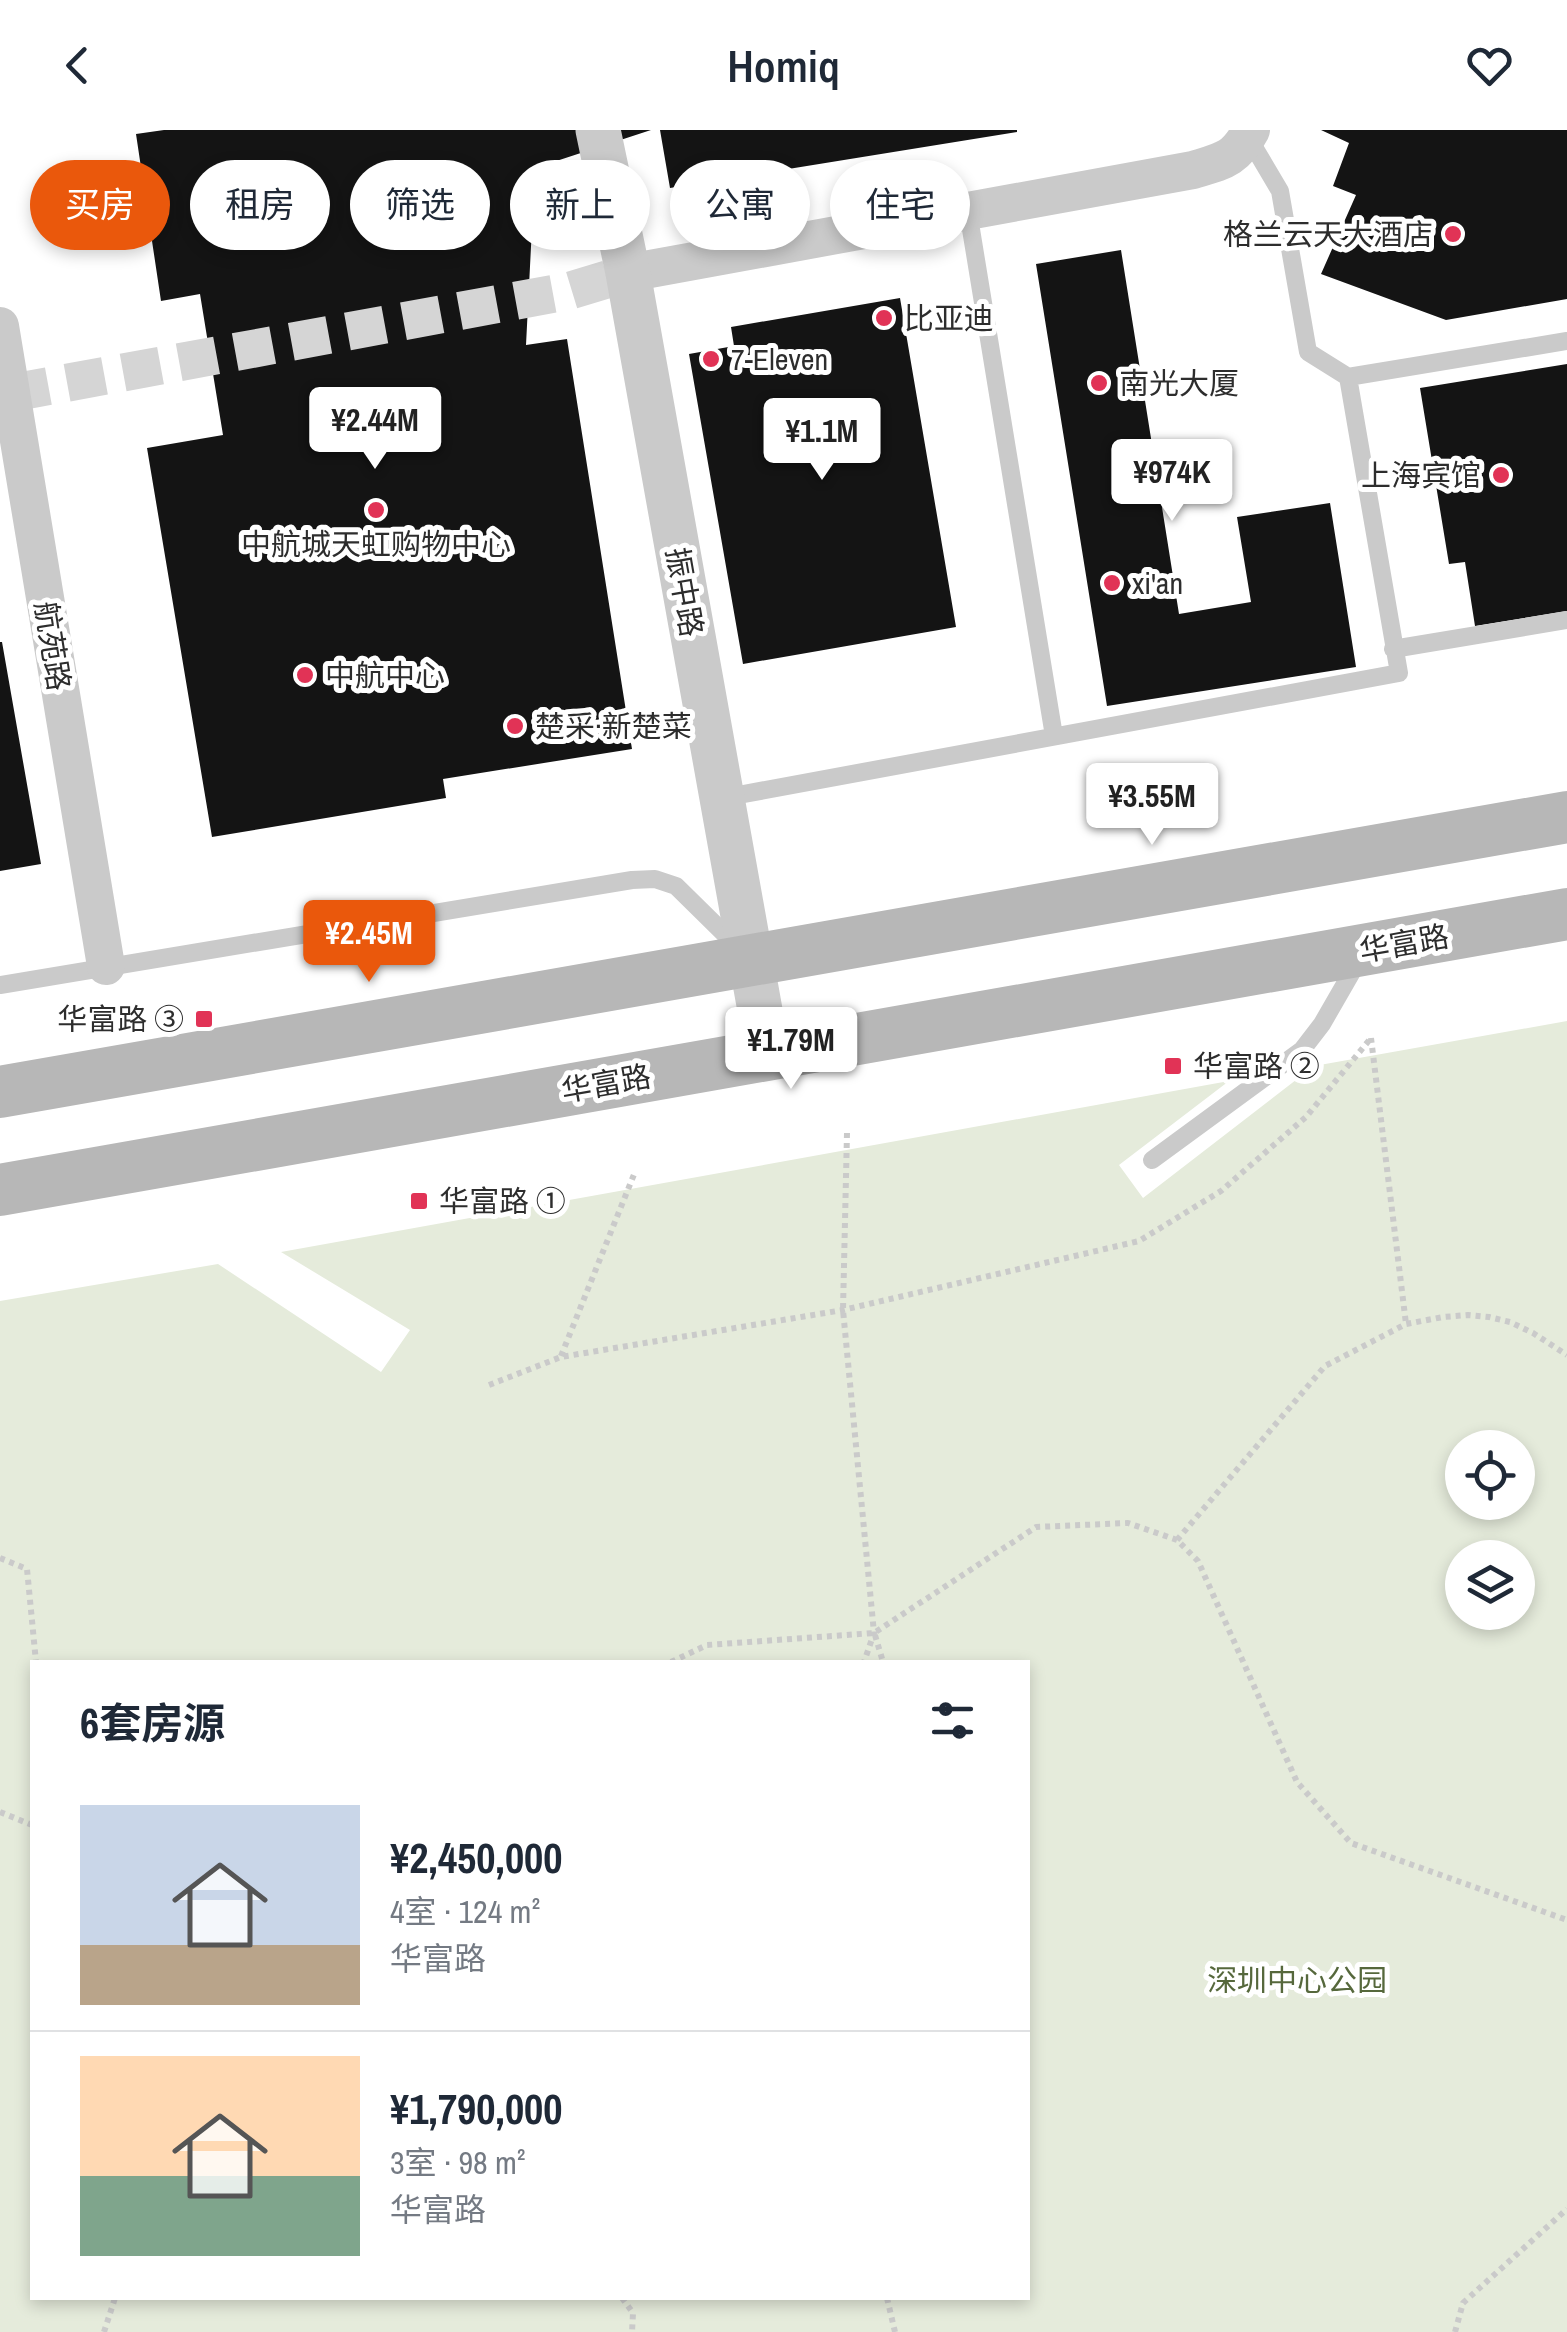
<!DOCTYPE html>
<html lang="zh">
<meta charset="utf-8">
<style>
body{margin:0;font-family:"Archivo Narrow","Noto Sans SC",sans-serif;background:#f6f6f7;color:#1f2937;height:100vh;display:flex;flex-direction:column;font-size:38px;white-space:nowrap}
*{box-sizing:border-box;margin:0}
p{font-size:32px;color:#747a83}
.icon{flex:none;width:55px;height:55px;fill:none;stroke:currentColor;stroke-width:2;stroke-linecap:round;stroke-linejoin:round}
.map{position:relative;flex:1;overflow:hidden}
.sheet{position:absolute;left:30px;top:1530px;width:1000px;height:640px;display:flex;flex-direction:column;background:#fff;border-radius:0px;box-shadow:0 5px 15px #0003}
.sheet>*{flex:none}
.guide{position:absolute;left:30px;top:30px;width:1000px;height:90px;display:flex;gap:20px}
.fabs{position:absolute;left:1445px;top:1300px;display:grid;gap:20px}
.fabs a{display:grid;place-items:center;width:90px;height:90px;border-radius:50%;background:#fff;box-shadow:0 5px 15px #0003;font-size:50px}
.price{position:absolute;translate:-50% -85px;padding:0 22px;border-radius:10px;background:#fff;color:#222;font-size:32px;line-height:65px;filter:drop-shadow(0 2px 5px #0008)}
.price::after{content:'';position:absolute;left:50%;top:60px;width:30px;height:22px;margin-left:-15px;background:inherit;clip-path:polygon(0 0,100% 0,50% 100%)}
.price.on{background:#ea580c;color:#fff}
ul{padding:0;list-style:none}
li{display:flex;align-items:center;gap:30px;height:250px;padding:0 50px}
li+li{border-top:2px solid #e0e1e3}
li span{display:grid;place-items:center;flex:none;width:280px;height:200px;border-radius:0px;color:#555}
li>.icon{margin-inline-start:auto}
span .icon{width:120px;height:120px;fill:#fffc;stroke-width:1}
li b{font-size:42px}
h2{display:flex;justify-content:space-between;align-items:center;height:120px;padding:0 50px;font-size:42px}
.chip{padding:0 35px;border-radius:45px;background:#fff;box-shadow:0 5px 15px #0003;font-size:35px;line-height:90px}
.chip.on{background:#ea580c;color:#fff}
header{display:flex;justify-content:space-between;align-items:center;height:130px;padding:0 50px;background:#fff;font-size:45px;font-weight:600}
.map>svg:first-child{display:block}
.green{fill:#e5ebdb;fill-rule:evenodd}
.building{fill:#141414}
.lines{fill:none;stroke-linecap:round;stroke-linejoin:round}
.minor-tunnel{stroke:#d5d5d5;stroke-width:38;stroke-dasharray:38 19;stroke-linecap:butt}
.path{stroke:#cacaca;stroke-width:6;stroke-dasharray:5 5;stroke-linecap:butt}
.service{stroke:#cacaca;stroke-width:18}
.minor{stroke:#cacaca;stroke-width:38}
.tertiary{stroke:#cacaca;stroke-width:45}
.secondary{stroke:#b7b7b7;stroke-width:52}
.poi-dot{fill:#e13356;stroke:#fff;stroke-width:4}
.labels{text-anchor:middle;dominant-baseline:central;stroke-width:10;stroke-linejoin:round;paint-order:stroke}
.poi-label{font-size:30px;fill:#2d2d2d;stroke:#fff;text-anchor:start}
.street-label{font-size:30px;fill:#2d2d2d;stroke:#fff}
.park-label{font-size:30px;fill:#56683c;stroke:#fff}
</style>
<header><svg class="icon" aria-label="back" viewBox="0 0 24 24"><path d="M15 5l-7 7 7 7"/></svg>Homiq<svg class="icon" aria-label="heart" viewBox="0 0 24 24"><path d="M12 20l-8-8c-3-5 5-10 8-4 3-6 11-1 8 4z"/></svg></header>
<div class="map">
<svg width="1567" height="2202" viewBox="0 0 1567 2202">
<rect width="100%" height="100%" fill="#fff"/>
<!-- green -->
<path class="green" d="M1567,891V2202H0V1171L218,1134L381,1242L410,1200L281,1122L1229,951L1119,1035L1143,1068L1314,936ZM1462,1318H1518V1372H1462ZM1462,1428H1518V1482H1462ZM32,1532H1028V2168H32Z"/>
<!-- building -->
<path class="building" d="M164,0H651L535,38L526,215L567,209L632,619L443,649L446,668L212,707L147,318L223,305L200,164L161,171L136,4Z
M660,0H1017V2L670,58Z
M1321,0H1567V169L1446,190L1321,144L1356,65L1333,56L1349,13Z
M1121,120L1179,484L1251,472L1237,387L1330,373L1356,537L1107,576L1036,134Z
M900,168L956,497L743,534L689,224L734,216L731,197Z
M1567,234V481L1475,496L1465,432L1449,434L1420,258Z
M0,512H2L41,734L0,741Z"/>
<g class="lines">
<!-- minor-tunnel -->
<path class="minor-tunnel" d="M11,263L569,161L628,143"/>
<!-- path -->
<path class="path" d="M1371,908L1406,1194
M847,1003L843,1180L874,1503L864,1532
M561,1226L635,1042
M489,1255L561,1227L843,1180L1139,1111L1221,1061L1306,987L1371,908
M1177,1410L1325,1236L1406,1194L1443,1187L1468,1185L1489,1187L1510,1192L1533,1203L1567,1225
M0,1428L27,1439L36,1532
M875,1505L883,1532
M671,1532L707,1515L874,1503L1036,1397L1128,1393L1177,1410L1198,1431L1297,1652L1351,1713L1567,1790
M0,1682L32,1695
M622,2168L633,2183L632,2202
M887,2168L895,2202
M104,2202L115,2168
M1455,2202L1463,2173L1567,2079"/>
<!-- service -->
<path class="service" d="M968,81L1054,606
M1348,247L1567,211
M1393,519L1567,490
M722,668L1399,543L1348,247L1308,222L1280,61L1248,7
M0,855L632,750L655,749L676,756L740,819
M1152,1030L1302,920L1322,894L1360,828"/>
<!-- minor -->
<path class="minor" d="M628,143L1193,40C1223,31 1235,30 1251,0
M0,196L106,836"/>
<!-- tertiary -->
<path class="tertiary" d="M598,0L628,143L768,925"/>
<!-- secondary -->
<path class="secondary" d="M0,962L1567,687
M0,1060L1567,784"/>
</g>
<!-- markers -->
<g class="poi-dot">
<circle cx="1453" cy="104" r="10"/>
<circle cx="884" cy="188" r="10"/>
<circle cx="711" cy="229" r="10"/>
<circle cx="1099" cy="253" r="10"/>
<circle cx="1501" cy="345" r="10"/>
<circle cx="376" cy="380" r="10"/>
<circle cx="1112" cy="453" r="10"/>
<circle cx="305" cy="545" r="10"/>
<circle cx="515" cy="596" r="10"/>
<rect x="194" y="879" width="20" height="20" rx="5"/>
<rect x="1163" y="926" width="20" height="20" rx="5"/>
<rect x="409" y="1061" width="20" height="20" rx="5"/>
</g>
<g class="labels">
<!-- poi labels -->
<g class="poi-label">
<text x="1433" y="104" text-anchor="end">格兰云天大酒店</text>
<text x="904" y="188">比亚迪</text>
<text x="731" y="229">7-Eleven</text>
<text x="1119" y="253">南光大厦</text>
<text x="1481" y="345" text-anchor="end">上海宾馆</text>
<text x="376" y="414" text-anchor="middle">中航城天虹购物中心</text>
<text x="1132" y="453">xi'an</text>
<text x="325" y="545">中航中心</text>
<text x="535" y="596">楚采·新楚菜</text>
<text x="184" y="889" text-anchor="end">华富路 ③</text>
<text x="1193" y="936">华富路 ②</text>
<text x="439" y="1071">华富路 ①</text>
</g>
<!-- street labels -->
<g class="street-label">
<text transform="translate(685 462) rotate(80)">振中路</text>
<text transform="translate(53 516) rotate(81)">航苑路</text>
<text transform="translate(1404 813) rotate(-10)">华富路</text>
<text transform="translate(606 953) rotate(-10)">华富路</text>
</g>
<!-- park labels -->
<g class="park-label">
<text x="1297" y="1850">深圳中心公园</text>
</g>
</g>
</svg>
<div class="fabs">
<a><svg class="icon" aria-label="locate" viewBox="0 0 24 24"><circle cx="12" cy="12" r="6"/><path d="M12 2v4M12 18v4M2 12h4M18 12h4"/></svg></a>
<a><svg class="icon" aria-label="layers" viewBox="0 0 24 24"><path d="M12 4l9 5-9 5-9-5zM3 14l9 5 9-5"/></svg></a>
</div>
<b class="price" style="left:375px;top:342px">¥2.44M</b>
<b class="price" style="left:822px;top:353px">¥1.1M</b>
<b class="price" style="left:1172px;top:394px">¥974K</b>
<b class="price" style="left:1152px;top:718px">¥3.55M</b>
<b class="price on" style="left:369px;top:855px">¥2.45M</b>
<b class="price" style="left:791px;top:962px">¥1.79M</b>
<div class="guide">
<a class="chip on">买房</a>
<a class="chip">租房</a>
<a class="chip">筛选</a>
<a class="chip">新上</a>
<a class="chip">公寓</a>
<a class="chip">住宅</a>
</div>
<section class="sheet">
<h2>6套房源<svg class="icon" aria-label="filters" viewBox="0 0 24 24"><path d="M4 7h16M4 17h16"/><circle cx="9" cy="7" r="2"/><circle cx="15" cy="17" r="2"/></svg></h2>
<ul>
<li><span style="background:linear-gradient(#c9d6e8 70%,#b9a48a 0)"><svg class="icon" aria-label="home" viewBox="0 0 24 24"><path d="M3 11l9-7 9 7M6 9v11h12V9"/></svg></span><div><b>¥2,450,000</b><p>4室 · 124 m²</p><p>华富路</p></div></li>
<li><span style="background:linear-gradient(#ffd9b3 60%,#7fa58c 0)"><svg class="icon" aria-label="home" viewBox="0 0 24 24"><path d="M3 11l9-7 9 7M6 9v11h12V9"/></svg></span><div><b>¥1,790,000</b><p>3室 · 98 m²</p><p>华富路</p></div></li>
</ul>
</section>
</div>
